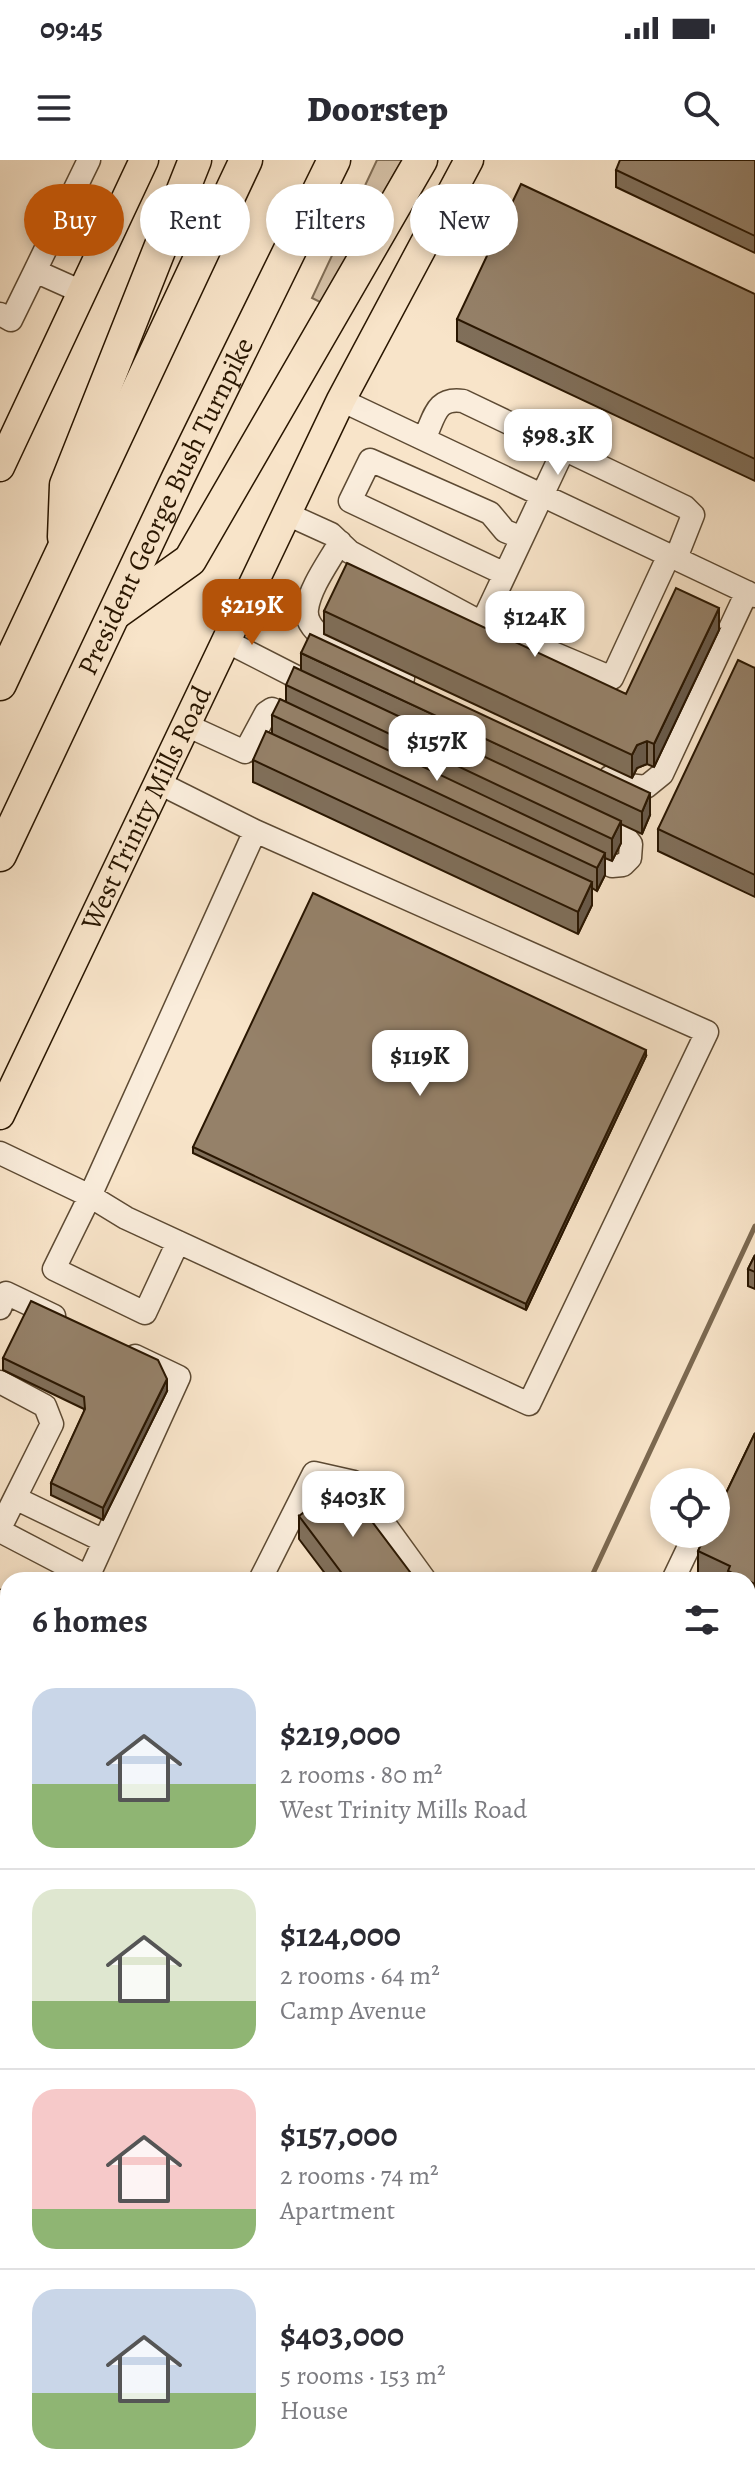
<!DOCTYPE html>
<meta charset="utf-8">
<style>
body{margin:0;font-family:Alegreya,serif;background:#f7f7f7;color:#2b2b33;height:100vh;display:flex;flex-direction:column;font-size:30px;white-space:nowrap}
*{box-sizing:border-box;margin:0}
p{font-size:26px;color:#7c7c81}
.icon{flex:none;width:44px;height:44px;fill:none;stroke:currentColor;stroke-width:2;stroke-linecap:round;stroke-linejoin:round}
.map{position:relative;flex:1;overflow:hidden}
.side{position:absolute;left:0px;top:1412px;width:756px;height:912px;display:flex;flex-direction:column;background:#fff;border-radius:24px 24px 0 0;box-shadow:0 4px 12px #0003}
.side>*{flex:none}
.hud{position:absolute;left:24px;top:24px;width:708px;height:72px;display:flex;gap:16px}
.tools{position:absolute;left:650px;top:1308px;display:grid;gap:16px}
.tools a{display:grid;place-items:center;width:80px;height:80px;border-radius:50%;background:#fff;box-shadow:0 4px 12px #0003;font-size:40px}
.price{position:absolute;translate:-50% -68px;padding:0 18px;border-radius:16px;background:#fff;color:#222;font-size:26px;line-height:52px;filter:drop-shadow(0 2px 4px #0008)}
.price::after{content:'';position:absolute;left:50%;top:48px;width:24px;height:18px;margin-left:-12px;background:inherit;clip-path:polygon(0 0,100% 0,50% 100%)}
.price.on{background:#b45309;color:#fff}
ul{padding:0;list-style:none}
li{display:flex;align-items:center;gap:24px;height:200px;padding:0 32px}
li+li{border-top:2px solid #e1e1e2}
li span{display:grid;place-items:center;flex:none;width:224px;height:160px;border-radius:24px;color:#555}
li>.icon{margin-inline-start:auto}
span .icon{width:96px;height:96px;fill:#fffc;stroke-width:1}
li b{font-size:34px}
h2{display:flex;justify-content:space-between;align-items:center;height:96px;padding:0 32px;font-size:34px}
.pill{padding:0 28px;border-radius:36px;background:#fff;box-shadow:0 4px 12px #0003;font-size:28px;line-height:72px}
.pill.on{background:#b45309;color:#fff}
.status{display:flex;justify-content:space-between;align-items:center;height:56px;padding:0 40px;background:#fff;direction:ltr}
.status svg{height:22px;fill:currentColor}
header{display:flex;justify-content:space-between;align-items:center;height:104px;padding:0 32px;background:#fff;font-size:36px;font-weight:800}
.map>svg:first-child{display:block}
.green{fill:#d5c1a7;stroke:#7f6c54;stroke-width:2}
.water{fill:#b29e85;stroke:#7b6850;stroke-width:2}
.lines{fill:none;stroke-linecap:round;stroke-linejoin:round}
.stream{stroke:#7b6850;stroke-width:5}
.minor-casing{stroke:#5d4a33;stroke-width:25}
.major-casing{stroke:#291601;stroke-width:31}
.highway-casing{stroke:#291601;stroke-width:35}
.minor{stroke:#faeddc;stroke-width:22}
.major{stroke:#f8e4c9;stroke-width:28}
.highway{stroke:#f8e4c9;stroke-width:32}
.wall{fill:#806f5a;stroke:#291601;stroke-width:2}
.shaded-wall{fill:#685a4a;stroke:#291601;stroke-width:2}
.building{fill:#958169;stroke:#291601;stroke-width:2}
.labels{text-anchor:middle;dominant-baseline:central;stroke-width:8;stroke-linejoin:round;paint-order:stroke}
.street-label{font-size:28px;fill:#291601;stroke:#faeddc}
</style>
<div class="status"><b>09:45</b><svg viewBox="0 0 49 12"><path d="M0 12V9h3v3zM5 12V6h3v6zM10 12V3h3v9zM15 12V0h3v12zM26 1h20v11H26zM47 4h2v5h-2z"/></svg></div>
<header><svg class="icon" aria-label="menu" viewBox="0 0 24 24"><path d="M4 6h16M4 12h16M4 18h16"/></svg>Doorstep<svg class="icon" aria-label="search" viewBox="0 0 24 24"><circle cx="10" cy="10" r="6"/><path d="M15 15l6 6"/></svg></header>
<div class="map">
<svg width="755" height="2324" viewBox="0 0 755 2324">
<rect width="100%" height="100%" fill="#f8e4c9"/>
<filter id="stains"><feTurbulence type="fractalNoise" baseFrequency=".0025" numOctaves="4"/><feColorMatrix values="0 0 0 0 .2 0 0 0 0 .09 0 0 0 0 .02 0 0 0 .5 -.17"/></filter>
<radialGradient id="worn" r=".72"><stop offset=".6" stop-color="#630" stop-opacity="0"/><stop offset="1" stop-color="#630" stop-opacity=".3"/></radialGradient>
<!-- green -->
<path class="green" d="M377,0H402L322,143L312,138Z
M755,1848V1962L748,1966V1849Z
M755,2048V2122L748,2150V2061Z
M748,2160L755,2172V2260L748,2276Z
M615,2316H739V2324H611Z"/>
<!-- water -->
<path class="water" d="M755,2260V2324H739V2316H748V2276Z"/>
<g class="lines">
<!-- stream -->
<path class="stream" d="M590,1420L755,1066
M748,1711L755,1722"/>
<defs>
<path id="minor" d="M35,111L89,0
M0,154L11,160L35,111L82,132
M341,240L755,436
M424,279C435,257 435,237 463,241L685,347L693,355L676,398
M563,291L482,463L612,518L669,395
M287,354L331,374L350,392L482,463
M340,382C329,402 310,427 307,449C302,481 378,506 403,518
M505,414L350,341L370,300L490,353L505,371L522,378
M226,481L316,527
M186,565L245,592L266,553L272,549L302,561
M610,617L628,625L646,627L662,614L747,432
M580,691L612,706L623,705L630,698L631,684L624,675L595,661
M0,993L90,1036L255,671L159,623
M178,1082L145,1153L54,1109L90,1036L126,1058L529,1244L707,872L255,671
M0,1148L6,1133L54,1156
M0,1222L45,1246L52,1264L0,1368
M15,1338L104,1381
M0,1371L88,1417L179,1217L135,1196
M260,1420L314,1313L354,1322L425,1420
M673,1420L695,1374
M0,1441L8,1446
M748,1466L755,1469
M0,1478L8,1482
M0,1559L8,1542
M748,1871L755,1880
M748,2004L755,1992
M0,2056L8,2059
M0,2113L8,2116
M430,2316L447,2324
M217,2324L221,2316
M252,2324L256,2316
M592,2324L594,2316"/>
<g id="major">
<path d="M0,307L144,0"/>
<path id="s1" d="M0,955L341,240L469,0"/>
</g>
<g id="highway">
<path d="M64,377L66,325L195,0"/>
<path d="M117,452L190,400L421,0"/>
<path d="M0,524L246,0"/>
<path id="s2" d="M0,695L178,318L334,0"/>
</g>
</defs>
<!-- minor casing -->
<use href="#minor" class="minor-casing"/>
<!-- major casing -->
<use href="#major" class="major-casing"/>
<!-- highway casing -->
<use href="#highway" class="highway-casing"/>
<!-- minor -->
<use href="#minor" class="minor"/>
<!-- major -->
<use href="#major" class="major"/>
<!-- highway -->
<use href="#highway" class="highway"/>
</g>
<!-- wall -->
<path class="wall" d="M755,0V93L616,27V10Z
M755,134V321L457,181V159Z
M324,451L626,534L719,470L654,607L647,604L637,608L632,618L324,474Z
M301,493L650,655L642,674L621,664V683L612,701L605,698V715L597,731L592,728V745L578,774L253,622V600L272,573V555L286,542V525L301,510Z
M755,508V737L658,691V669Z
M646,896L526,1150L193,993V987Z
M755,1095V1129L748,1126V1109Z
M3,1198L167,1231L103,1360L51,1335V1323L84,1252V1249L3,1210Z
M755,1273V1447L748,1443V1420H712L698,1413V1391Z
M299,1356L416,1420H330L299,1379Z
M107,2316H188L185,2324H107Z
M520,2316H542L538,2324Z"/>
<!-- shaded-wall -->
<path class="shaded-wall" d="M719,448V470L654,607V584Z
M647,581V604L637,608L632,618V595L637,585Z
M650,633V655L642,674V652Z
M621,661V683L612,701V679Z
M605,693V715L597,731V708Z
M592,722V745L578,774V752Z
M646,890V896L526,1150V1144Z
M167,1219V1231L103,1360V1348Z
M8,2264V2295L0,2310V2279Z
M174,2316H188L185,2324H170Z"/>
<!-- building -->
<path class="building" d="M620,0H755V76L616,10Z
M521,24L755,134V299L457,159Z
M347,403L626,534L676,428L719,448L654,584L647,581L637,585L632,595L324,451Z
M310,474L650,633L642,652L301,493Z
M738,500L755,508V715L658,669Z
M294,507L621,661L612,679L286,525Z
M280,539L605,693L597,708L272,555Z
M266,571L592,722L578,752L253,600Z
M313,733L646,890L526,1144L193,987Z
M755,1095V1112L748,1109Z
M31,1141L158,1200L167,1219L103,1348L51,1323L85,1249L84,1237L3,1198Z
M755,1273V1424L728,1411L730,1406L698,1391L706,1374H716V1354Z
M343,1323L416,1420H347L299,1356Z
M8,2149V2264L0,2279V2166Z
M0,2283L8,2286V2316H84L83,2319L91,2324H0Z
M112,2316H174L170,2324H109Z
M326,2316H377L380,2317L377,2324H322Z"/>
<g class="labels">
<!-- street labels -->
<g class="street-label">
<text stroke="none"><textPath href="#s2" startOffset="386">President George Bush Turnpike</textPath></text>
<text stroke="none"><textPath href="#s1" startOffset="340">West Trinity Mills Road</textPath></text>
</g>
</g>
<rect width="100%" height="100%" filter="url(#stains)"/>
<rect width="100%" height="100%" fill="url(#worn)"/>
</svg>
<div class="tools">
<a><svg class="icon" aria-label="locate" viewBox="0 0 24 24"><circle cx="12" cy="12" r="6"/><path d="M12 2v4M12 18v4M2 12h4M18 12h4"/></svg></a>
</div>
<b class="price" style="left:558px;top:317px">$98.3K</b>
<b class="price on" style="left:252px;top:487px">$219K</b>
<b class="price" style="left:535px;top:499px">$124K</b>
<b class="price" style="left:437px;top:623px">$157K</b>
<b class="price" style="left:420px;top:938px">$119K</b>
<b class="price" style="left:353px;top:1379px">$403K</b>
<div class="hud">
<a class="pill on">Buy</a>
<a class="pill">Rent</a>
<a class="pill">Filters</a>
<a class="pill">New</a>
</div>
<section class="side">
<h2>6 homes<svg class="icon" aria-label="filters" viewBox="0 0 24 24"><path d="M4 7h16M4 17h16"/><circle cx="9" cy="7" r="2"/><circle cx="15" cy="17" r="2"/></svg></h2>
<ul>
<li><span style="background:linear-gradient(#c9d6e8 60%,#8fb573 0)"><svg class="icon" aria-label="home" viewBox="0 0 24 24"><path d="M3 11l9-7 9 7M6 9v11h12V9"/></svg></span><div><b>$219,000</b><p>2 rooms · 80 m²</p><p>West Trinity Mills Road</p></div></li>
<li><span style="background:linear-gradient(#dfe7d0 70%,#8fb573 0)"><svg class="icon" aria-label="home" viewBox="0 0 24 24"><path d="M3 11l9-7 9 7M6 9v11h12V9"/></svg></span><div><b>$124,000</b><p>2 rooms · 64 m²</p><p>Camp Avenue</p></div></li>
<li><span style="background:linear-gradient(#f6c9c9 75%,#8fb573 0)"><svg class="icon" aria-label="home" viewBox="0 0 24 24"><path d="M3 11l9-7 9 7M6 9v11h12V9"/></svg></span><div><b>$157,000</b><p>2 rooms · 74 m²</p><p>Apartment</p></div></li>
<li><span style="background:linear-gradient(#c9d6e8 65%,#8fb573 0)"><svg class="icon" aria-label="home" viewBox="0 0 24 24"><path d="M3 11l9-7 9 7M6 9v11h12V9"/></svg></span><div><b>$403,000</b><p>5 rooms · 153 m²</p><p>House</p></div></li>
</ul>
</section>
</div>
